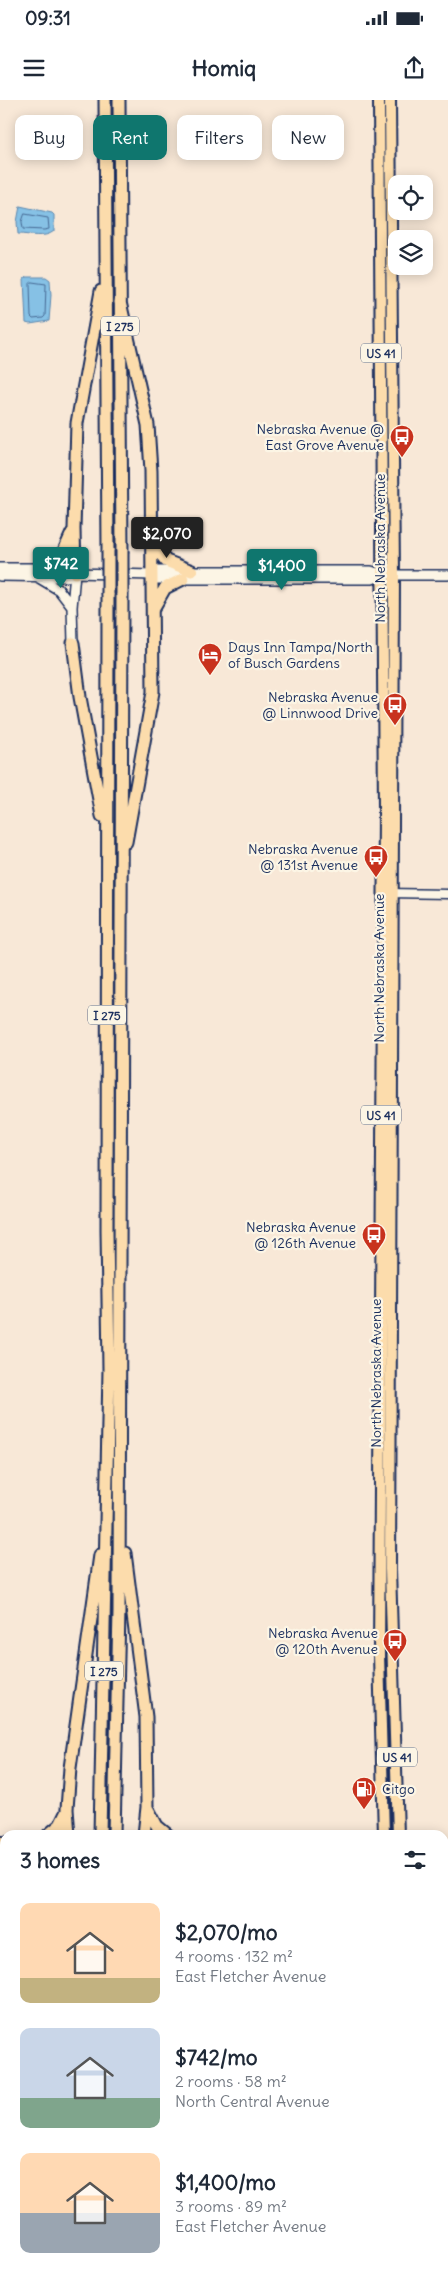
<!DOCTYPE html>
<meta charset="utf-8">
<style>
body{margin:0;font-family:Delius,sans-serif;background:#f6f6f7;color:#1f2937;height:100vh;display:flex;flex-direction:column;font-size:19px;white-space:nowrap}
*{box-sizing:border-box;margin:0}
p{font-size:16px;color:#747a83}
.icon{flex:none;width:28px;height:28px;fill:none;stroke:currentColor;stroke-width:2;stroke-linecap:round;stroke-linejoin:round}
.map{position:relative;flex:1;overflow:hidden}
.panel{position:absolute;left:0px;top:1730px;width:449px;height:445px;display:flex;flex-direction:column;background:#fff;border-radius:15px 15px 0 0;box-shadow:0 2px 12px #0003}
.panel>*{flex:none}
.top-card{position:absolute;left:15px;top:15px;width:419px;height:45px;display:flex;gap:10px}
.fabs{position:absolute;left:388px;top:75px;display:grid;gap:10px}
.fabs a{display:grid;place-items:center;width:45px;height:45px;border-radius:10px;background:#fff;box-shadow:0 2px 12px #0003;font-size:25px}
.price{position:absolute;translate:-50% -42px;padding:0 11px;border-radius:5px;background:#0f766e;color:#fff;font-size:16px;line-height:32px;filter:drop-shadow(0 1px 2px #0008)}
.price::after{content:'';position:absolute;left:50%;top:30px;width:15px;height:11px;margin-left:-8px;background:inherit;clip-path:polygon(0 0,100% 0,50% 100%)}
.price.active{background:#222;color:#fff}
ul{padding:0;list-style:none}
li{display:flex;align-items:center;gap:15px;height:125px;padding:0 20px}
li span{display:grid;place-items:center;flex:none;width:140px;height:100px;border-radius:10px;color:#555}
li>.icon{margin-inline-start:auto}
span .icon{width:60px;height:60px;fill:#fffc;stroke-width:1}
li b{font-size:21px}
h2{display:flex;justify-content:space-between;align-items:center;height:60px;padding:0 20px;font-size:21px}
.chip{padding:0 18px;border-radius:10px;background:#fff;box-shadow:0 2px 12px #0003;font-size:18px;line-height:45px}
.chip.active{background:#0f766e;color:#fff}
.status{display:flex;justify-content:space-between;align-items:center;height:35px;padding:0 25px;background:#fff;direction:ltr}
.status svg{height:14px;fill:currentColor}
header{display:flex;justify-content:space-between;align-items:center;height:65px;padding:0 20px;background:#fff;font-size:22px;font-weight:800}
.map>svg:first-child{display:block}
.water{fill:#86c1e5;stroke:#5b87af}
.lines{fill:none;stroke-linecap:round;stroke-linejoin:round}
.shore{stroke:#466994;stroke-width:1}
.tertiary-casing{stroke:#1b2f5e;stroke-width:11}
.secondary-casing{stroke:#1b2f5e;stroke-width:12}
.primary-casing{stroke:#1b2f5e;stroke-width:14}
.motorway-casing{stroke:#1b2f5e;stroke-width:15}
.tertiary{stroke:#fcf5e5;stroke-width:8}
.secondary{stroke:#fcf5e5;stroke-width:9}
.primary{stroke:#fcdcac;stroke-width:10}
.motorway{stroke:#fcdcac;stroke-width:11}
.motorway-bridge-casing{stroke:#1b2f5e;stroke-width:15;stroke-linecap:butt}
.motorway-bridge{stroke:#fcdcac;stroke-width:11}
.labels{text-anchor:middle;dominant-baseline:central;stroke-width:4.5;stroke-linejoin:round;paint-order:stroke}
.shield{fill:#fcf5e5;stroke:#5e6a86;stroke-width:1}
.shield-label{font-size:12px;font-weight:bold;fill:#1b2f5e}
.poi-label{font-size:14px;fill:#1b2f5e;stroke:#fcf5e5;text-anchor:end}
.street-label{font-size:14px;fill:#1b2f5e;stroke:#fcf5e5}
</style>
<div class="status"><b>09:31</b><svg viewBox="0 0 49 12"><path d="M0 12V9h3v3zM5 12V6h3v6zM10 12V3h3v9zM15 12V0h3v12zM26 1h20v11H26zM47 4h2v5h-2z"/></svg></div>
<header><svg class="icon" aria-label="menu" viewBox="0 0 24 24"><path d="M4 6h16M4 12h16M4 18h16"/></svg>Homiq<svg class="icon" aria-label="share" viewBox="0 0 24 24"><path d="M12 15V3M7 8l5-5 5 5M5 13v7h14v-7"/></svg></header>
<div class="map">
<svg width="448" height="2175" viewBox="0 0 448 2175">
<rect width="100%" height="100%" fill="#f8e8d7"/>
<filter id="ink" filterUnits="userSpaceOnUse"><feTurbulence type="fractalNoise" baseFrequency=".02" numOctaves="2"/><feDisplacementMap in="SourceGraphic" scale="10" xChannelSelector="R" yChannelSelector="G"/><feConvolveMatrix kernelMatrix="1 2 1 2 8 2 1 2 1" color-interpolation-filters="sRGB"/></filter>
<g filter="url(#ink)">
<!-- water -->
<path class="water" d="M20,106L52,113L54,115V131C45,139 29,134 18,134L17,122Z
M27,177H46L50,180L51,195L49,221L30,224L26,223L24,179Z"/>
<g class="lines">
<!-- shore -->
<path class="shore" d="M25,114L48,118L49,129L44,130L23,129L22,122Z
M32,182L46,184L45,216L43,218L33,219L31,217L30,184Z"/>
<defs>
<path id="tertiary" d="M388,793L448,794"/>
<path id="secondary" d="M0,468H54L75,473L152,475L157,479H372L383,475
M152,475L157,471H371L383,475H448
M0,476L67,477L75,473
M39,478L59,490L72,507
M73,543L72,507L75,473"/>
<path id="primary" d="M379,0L384,710L379,1555L384,1735
M390,0L394,475L390,1469L398,1735
M0,1742H5
M444,1747H448
M0,1750H5
M444,1764H448
M381,2170L382,2175
M392,2170V2175"/>
<path id="motorway" d="M105,0L108,451
M119,0L122,451
M120,202L148,325L151,371L153,592L126,742
M152,443L166,461L192,471
M43,468L63,453L72,433
M75,473L74,429L77,323L101,191
M153,509L165,488L183,479
M73,543L80,597L102,716
M125,1453L146,1617L147,1707L144,1735
M148,1709L157,1726L168,1735
M48,1735L60,1725L66,1713
M69,1735L67,1709L70,1668L100,1455
M100,1735L109,1269L107,1130L108,494
M114,1735L119,1511L122,494
M94,2175V2170
M108,2175L109,2170"/>
</defs>
<!-- tertiary casing -->
<use href="#tertiary" class="tertiary-casing"/>
<!-- secondary casing -->
<use href="#secondary" class="secondary-casing"/>
<!-- primary casing -->
<use href="#primary" class="primary-casing"/>
<!-- motorway casing -->
<use href="#motorway" class="motorway-casing"/>
<!-- tertiary -->
<use href="#tertiary" class="tertiary"/>
<!-- secondary -->
<use href="#secondary" class="secondary"/>
<!-- primary -->
<use href="#primary" class="primary"/>
<!-- motorway -->
<use href="#motorway" class="motorway"/>
<defs>
<path id="motorway-bridge" d="M108,451V494
M122,451V494"/>
</defs>
<!-- motorway-bridge casing -->
<use href="#motorway-bridge" class="motorway-bridge-casing"/>
<!-- motorway-bridge -->
<use href="#motorway-bridge" class="motorway-bridge"/>
</g>
</g>
<!-- icons -->
<defs>
<symbol id="bus-pin" viewBox="-11 -11 22 30"><path d="M0 17L-7.5 6A9.5 9.5 0 1 1 7.5 6Z" fill="#c8321e" stroke="#fcf5e5"/><path d="M-5-6H5V4H4V6H2V4H-2V6H-4V4H-5ZM-3.5-4V0h7V-4ZM-3.5 1.2v1.5H-2V1.2ZM2 1.2v1.5H3.5V1.2Z" fill="#fff"/></symbol>
<symbol id="hotel-pin" viewBox="-11 -11 22 30"><path d="M0 17L-7.5 6A9.5 9.5 0 1 1 7.5 6Z" fill="#c8321e" stroke="#fcf5e5"/><path d="M-6-4.5h1.5V1H6V5H4.5V3h-9V5H-6ZM-4 0a1.8 1.8 0 1 1 3.6 0ZM.5 0V-2.5h3Q6-2.5 6 0Z" fill="#fff"/></symbol>
<symbol id="fuel-pin" viewBox="-11 -11 22 30"><path d="M0 17L-7.5 6A9.5 9.5 0 1 1 7.5 6Z" fill="#c8321e" stroke="#fcf5e5"/><path d="M-5.5-6h7V0h2V4h1.3V-2.5L3-4.5l.8-.8L6-3V5H2.5V1h-1V6h-7ZM-4.2-4.7v3.2H.2V-4.7Z" fill="#fff"/></symbol>
</defs>
<g fill-rule="evenodd">
<use href="#bus-pin" x="388" y="323" width="28" height="38"/>
<use href="#hotel-pin" x="196" y="541" width="28" height="38"/>
<use href="#bus-pin" x="381" y="591" width="28" height="38"/>
<use href="#bus-pin" x="362" y="743" width="28" height="38"/>
<use href="#bus-pin" x="360" y="1121" width="28" height="38"/>
<use href="#bus-pin" x="381" y="1527" width="28" height="38"/>
<use href="#fuel-pin" x="350" y="1675" width="28" height="38"/>
</g>
<g class="labels">
<!-- shield labels -->
<g class="shield">
<rect x="101" y="216.5" width="38" height="19" rx="4"/>
<rect x="361" y="243.5" width="40" height="19" rx="4"/>
<rect x="88" y="905.5" width="38" height="19" rx="4"/>
<rect x="361" y="1005.5" width="40" height="19" rx="4"/>
<rect x="85" y="1561.5" width="38" height="19" rx="4"/>
<rect x="377" y="1647.5" width="40" height="19" rx="4"/>
</g>
<g class="shield-label">
<text x="120" y="226">I 275</text>
<text x="381" y="253">US 41</text>
<text x="107" y="915">I 275</text>
<text x="381" y="1015">US 41</text>
<text x="104" y="1571">I 275</text>
<text x="397" y="1657">US 41</text>
</g>
<!-- poi labels -->
<g class="poi-label">
<text x="384" y="329">Nebraska Avenue @<tspan x="384" dy="16">East Grove Avenue</tspan></text>
<text x="228" y="547" text-anchor="start">Days Inn Tampa/North<tspan x="228" dy="16">of Busch Gardens</tspan></text>
<text x="378" y="597">Nebraska Avenue<tspan x="378" dy="16">@ Linnwood Drive</tspan></text>
<text x="358" y="749">Nebraska Avenue<tspan x="358" dy="16">@ 131st Avenue</tspan></text>
<text x="356" y="1127">Nebraska Avenue<tspan x="356" dy="16">@ 126th Avenue</tspan></text>
<text x="378" y="1533">Nebraska Avenue<tspan x="378" dy="16">@ 120th Avenue</tspan></text>
<text x="382" y="1689" text-anchor="start">Citgo</text>
</g>
<!-- street labels -->
<g class="street-label">
<text transform="translate(380 448) rotate(-90)">North Nebraska Avenue</text>
<text transform="translate(379 868) rotate(-90)">North Nebraska Avenue</text>
<text transform="translate(376 1273) rotate(-90)">North Nebraska Avenue</text>
</g>
</g>
</svg>
<div class="fabs">
<a><svg class="icon" aria-label="locate" viewBox="0 0 24 24"><circle cx="12" cy="12" r="6"/><path d="M12 2v4M12 18v4M2 12h4M18 12h4"/></svg></a>
<a><svg class="icon" aria-label="layers" viewBox="0 0 24 24"><path d="M12 4l9 5-9 5-9-5zM3 14l9 5 9-5"/></svg></a>
</div>
<b class="price active" style="left:167px;top:459px">$2,070</b>
<b class="price" style="left:61px;top:489px">$742</b>
<b class="price" style="left:282px;top:491px">$1,400</b>
<div class="top-card">
<a class="chip">Buy</a>
<a class="chip active">Rent</a>
<a class="chip">Filters</a>
<a class="chip">New</a>
</div>
<section class="panel">
<h2>3 homes<svg class="icon" aria-label="filters" viewBox="0 0 24 24"><path d="M4 7h16M4 17h16"/><circle cx="9" cy="7" r="2"/><circle cx="15" cy="17" r="2"/></svg></h2>
<ul>
<li><span style="background:linear-gradient(#ffd9b3 75%,#c2b280 0)"><svg class="icon" aria-label="home" viewBox="0 0 24 24"><path d="M3 11l9-7 9 7M6 9v11h12V9"/></svg></span><div><b>$2,070/mo</b><p>4 rooms · 132 m²</p><p>East Fletcher Avenue</p></div></li>
<li><span style="background:linear-gradient(#c9d6e8 70%,#7fa58c 0)"><svg class="icon" aria-label="home" viewBox="0 0 24 24"><path d="M3 11l9-7 9 7M6 9v11h12V9"/></svg></span><div><b>$742/mo</b><p>2 rooms · 58 m²</p><p>North Central Avenue</p></div></li>
<li><span style="background:linear-gradient(#ffd9b3 60%,#9aa5b1 0)"><svg class="icon" aria-label="home" viewBox="0 0 24 24"><path d="M3 11l9-7 9 7M6 9v11h12V9"/></svg></span><div><b>$1,400/mo</b><p>3 rooms · 89 m²</p><p>East Fletcher Avenue</p></div></li>
</ul>
</section>
</div>
